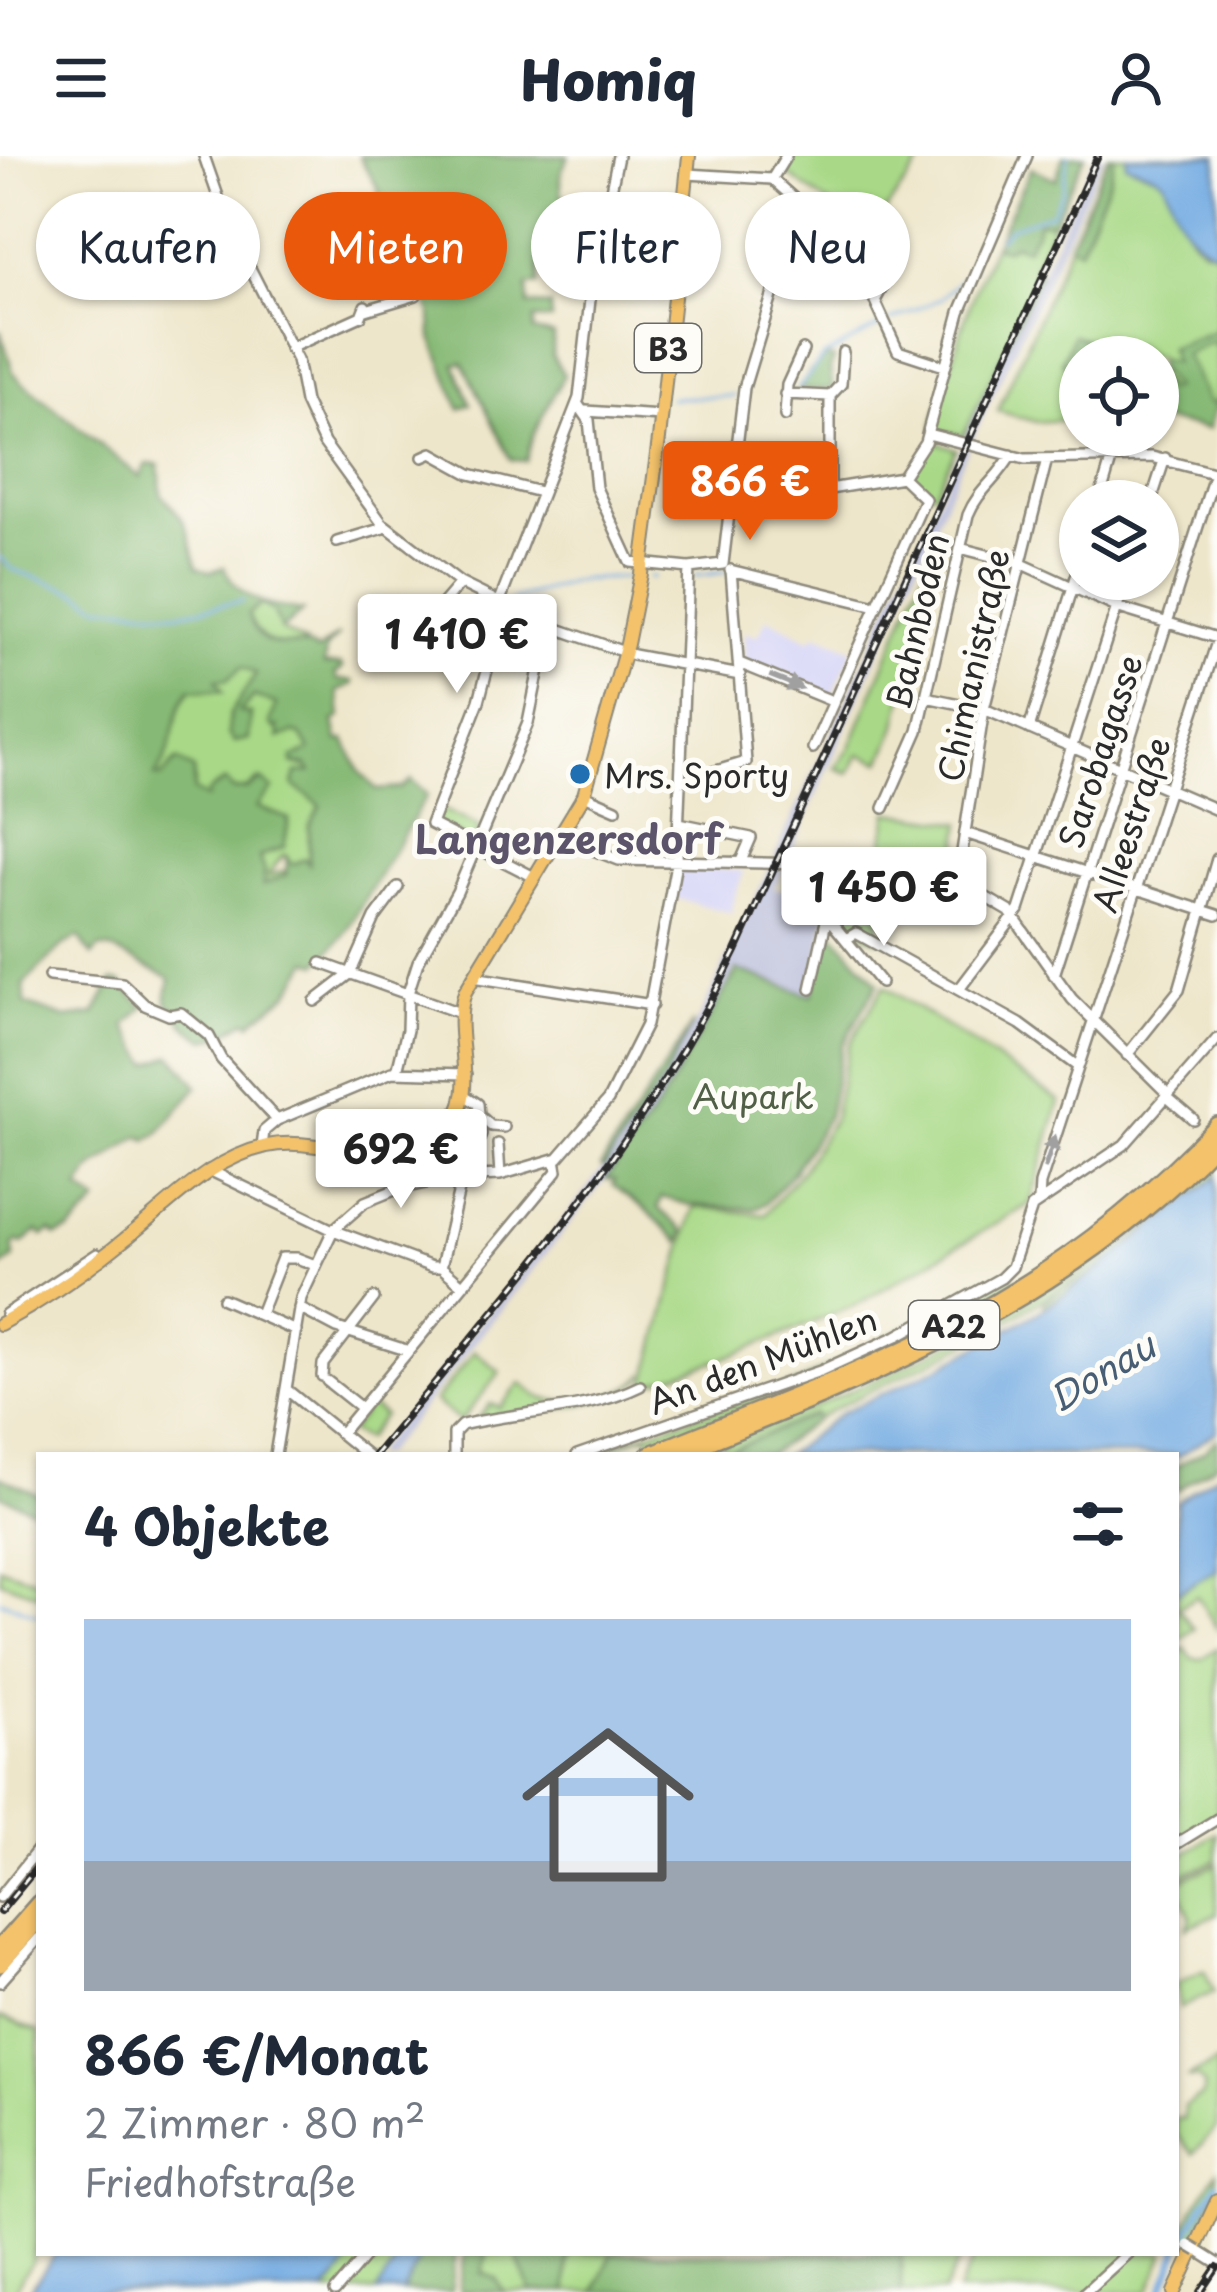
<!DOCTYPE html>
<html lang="de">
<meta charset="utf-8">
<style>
body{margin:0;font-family:"Playpen Sans",sans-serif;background:#f2f2f3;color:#1f2937;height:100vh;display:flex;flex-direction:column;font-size:45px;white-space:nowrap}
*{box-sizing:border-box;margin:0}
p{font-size:39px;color:#747a83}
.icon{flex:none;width:66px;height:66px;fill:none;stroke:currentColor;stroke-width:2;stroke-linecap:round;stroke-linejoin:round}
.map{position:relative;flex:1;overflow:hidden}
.drawer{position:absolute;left:36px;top:1296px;width:1143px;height:804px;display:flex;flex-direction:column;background:#fff;border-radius:0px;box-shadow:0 3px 9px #0004}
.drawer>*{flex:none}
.top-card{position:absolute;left:36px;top:36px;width:1146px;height:108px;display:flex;gap:24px}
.tools{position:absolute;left:1059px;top:180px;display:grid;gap:24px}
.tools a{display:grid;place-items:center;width:120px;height:120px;border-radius:50%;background:#fff;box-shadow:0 3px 9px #0004;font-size:60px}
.price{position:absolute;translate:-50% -102px;padding:0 27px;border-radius:12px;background:#fff;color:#222;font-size:39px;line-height:78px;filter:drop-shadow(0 3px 6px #0008)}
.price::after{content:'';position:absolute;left:50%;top:72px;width:36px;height:27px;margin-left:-18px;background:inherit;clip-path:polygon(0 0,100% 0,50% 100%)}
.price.current{background:#ea580c;color:#fff}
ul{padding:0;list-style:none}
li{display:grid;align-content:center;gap:24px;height:636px;padding:0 48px}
li span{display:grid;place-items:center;height:372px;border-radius:0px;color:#555}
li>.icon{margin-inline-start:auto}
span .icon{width:216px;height:216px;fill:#fffc;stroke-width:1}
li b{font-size:51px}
h2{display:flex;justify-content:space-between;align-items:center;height:144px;padding:0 48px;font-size:51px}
.chip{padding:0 42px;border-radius:54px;background:#fff;box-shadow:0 3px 9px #0004;font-size:42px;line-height:108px}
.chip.current{background:#ea580c;color:#fff}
header{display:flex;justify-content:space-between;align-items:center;height:156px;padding:0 48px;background:#fff;font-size:54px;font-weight:800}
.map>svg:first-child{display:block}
.built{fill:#d8d7f8}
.industrial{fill:#bfc2dd}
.green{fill:#a9d987;stroke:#6a8259;stroke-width:3}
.forest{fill:#86b974;stroke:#587250;stroke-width:3;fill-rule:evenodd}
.water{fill:#73abe2;stroke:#4f6b86;stroke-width:3}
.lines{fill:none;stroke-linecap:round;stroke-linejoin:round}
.stream{stroke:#73abe2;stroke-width:3}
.canal{stroke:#73abe2;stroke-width:6}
.minor-casing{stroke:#8c887a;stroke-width:14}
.major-casing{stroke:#8c887a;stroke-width:16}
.highway-casing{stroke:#8c887a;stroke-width:20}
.minor{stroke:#fff;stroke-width:9}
.major{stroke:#f3c26a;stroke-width:12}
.highway{stroke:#f3c26a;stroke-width:15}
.rail-casing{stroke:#2b2b2b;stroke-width:8}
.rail{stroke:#fdfcf7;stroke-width:3;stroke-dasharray:9;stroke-linecap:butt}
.minor-bridge-casing{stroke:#8c887a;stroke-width:14;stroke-linecap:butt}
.minor-bridge{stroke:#fff;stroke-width:9}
.oneway{fill:#a0a0a0}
.poi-dot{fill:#1f6fb2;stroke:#fdfcf7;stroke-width:4.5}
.labels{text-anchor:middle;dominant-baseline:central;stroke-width:10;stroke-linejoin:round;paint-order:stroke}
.shield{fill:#fdfcf7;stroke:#6a6a68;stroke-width:3}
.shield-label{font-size:30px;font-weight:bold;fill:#2b2b2b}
.street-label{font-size:33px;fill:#2b2b2b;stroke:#fdfcf7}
.poi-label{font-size:33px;fill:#2b2b2b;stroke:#fdfcf7;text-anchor:start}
.park-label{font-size:33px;fill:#515f47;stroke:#fdfcf7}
.water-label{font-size:36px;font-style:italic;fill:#485e74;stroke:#fdfcf7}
.quarter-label{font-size:39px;font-weight:bold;fill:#5b546a;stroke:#fdfcf7}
</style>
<header><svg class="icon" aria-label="menu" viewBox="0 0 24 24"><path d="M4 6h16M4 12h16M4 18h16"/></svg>Homiq<svg class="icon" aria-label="person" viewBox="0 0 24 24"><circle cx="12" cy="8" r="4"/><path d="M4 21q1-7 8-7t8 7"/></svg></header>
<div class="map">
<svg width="1217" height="2136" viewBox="0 0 1217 2136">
<rect width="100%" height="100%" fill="#fdfcf7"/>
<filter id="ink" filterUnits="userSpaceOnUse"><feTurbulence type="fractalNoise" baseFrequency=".00833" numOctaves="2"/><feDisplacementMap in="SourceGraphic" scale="24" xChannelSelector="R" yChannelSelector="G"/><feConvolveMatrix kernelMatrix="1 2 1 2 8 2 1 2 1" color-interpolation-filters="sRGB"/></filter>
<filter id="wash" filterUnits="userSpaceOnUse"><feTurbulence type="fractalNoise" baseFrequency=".004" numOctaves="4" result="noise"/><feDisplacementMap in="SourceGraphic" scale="48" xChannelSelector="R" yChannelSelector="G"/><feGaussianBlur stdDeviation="2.7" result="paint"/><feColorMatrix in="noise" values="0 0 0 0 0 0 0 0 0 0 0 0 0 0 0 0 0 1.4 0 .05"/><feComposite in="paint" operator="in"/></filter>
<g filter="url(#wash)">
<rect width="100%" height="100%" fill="#eee6ca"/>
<!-- built -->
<path class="built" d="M767,462L811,484L816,478L853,493L831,542L745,506L744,476L758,481Z
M679,711L744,715L731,751L733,757L674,742Z"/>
<!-- industrial -->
<path class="industrial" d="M1094,0H1104L969,292L789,702H774Z
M770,710L785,711L774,732L828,745L812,840L735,813L668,935L631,992L408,1270L383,1299H372L549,1082L637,967L702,856Z"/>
<!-- green -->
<path class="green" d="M794,0H926L869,77L783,15Z
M1108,0H1127L1131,10L1157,19L1164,25L1191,81L1203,92L1217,96V253L1211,256L1208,273L1158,263V201H1080V263L1036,266L998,255Z
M371,45L393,90L399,125L383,131L373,101L346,67Z
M1038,65L1053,67L1033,113L1040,118L964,279L936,275L933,270C952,209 966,147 994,90L1006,93Z
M937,286L956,293L935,336L928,337L909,321L930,289Z
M942,371L896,573L881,606L859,598L849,617L836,612L849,593Z
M261,448L274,456L282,474L305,487C277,494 258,486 248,458Z
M242,511L257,518L230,558L249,570L251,558L239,557L254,541L277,548L280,574L301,579L311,594L293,608L311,612L321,650L309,670V709H292L283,699L268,720L284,715L286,719L263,729L259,701L284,691L289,664L257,651V624L247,633L233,634L225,625L211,633L208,643L194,636L195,626L173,608L161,621L154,620L175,557L191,533L214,527Z
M439,652L479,671L473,687L434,665Z
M888,656L962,667L955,715L881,704Z
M802,712L834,715L828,745L793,734Z
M840,717L886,723L876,784L834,763Z
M884,830L1060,945L1030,1048L856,1149L736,1198L645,1229L693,1054L699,1051L765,1059L804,1011L833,963L849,889Z
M1217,996V1004C1141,1080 1053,1142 958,1192C912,1217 862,1236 818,1262L814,1258L718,1299H695C885,1224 1071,1146 1217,996Z
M1217,1008V1018L1211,1024L1111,1104L1045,1151L1043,1147L1146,1072Z
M1011,1118L1016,1126C901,1189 783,1237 661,1286L644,1279L595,1299H582L798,1226Z
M475,1195L500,1216L460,1266L435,1245Z
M645,1217C622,1253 519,1257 477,1263L490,1248L500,1251L521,1227C528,1232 537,1241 545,1243C574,1250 628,1241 645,1217Z
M369,1248L383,1259L365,1284L350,1276Z
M0,1411L39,1425V1439L0,1425Z
M1217,1413V1473L1197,1440L1178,1452L1194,1473L1176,1486V1438Z
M1184,1492L1192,1502L1202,1503L1217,1492V1659L1176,1685V1500Z
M1217,1677V1704L1180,1721L1176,1703Z
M1217,1708V1758L1187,1772L1191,1762L1176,1727Z
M1204,1814L1214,1836L1180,1852L1176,1828Z
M0,1861L39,1876V2083L32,2106L13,2136H0Z
M1217,1906V1971L1193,1998L1176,1977V1962L1184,1963V1950L1202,1939L1205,1930L1198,1922H1186Z
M1217,2015V2037L1192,2085L1180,2078Z
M358,2097H401L377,2136H325Z
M487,2097H516L531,2136H504L497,2123L482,2117Z
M572,2097H616L611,2100L594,2136H566L567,2105Z
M901,2097H962L944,2136H901Z
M976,2097H1165L1149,2136H958Z"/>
<!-- forest -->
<path class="forest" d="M359,0H569L561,15V36L572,55L565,96L541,93L538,129L527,130L528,149L550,150L551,164L534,163L533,175L554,179L552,199L564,219L533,278L526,305L511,304L463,206L455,208L471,248L460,253L432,182L431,156L415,120L399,125L393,90L371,45L380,36Z
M1063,0H1085L1053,67L1038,66L1036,76L1026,92L1013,88L1006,93L994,90L1031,12L1056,23Z
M1109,0H1114L1110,22L1080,93L1069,88Z
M0,173L13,216L22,226L140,321L147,308L159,309L161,338C190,368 187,372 197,411L210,416L224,411C240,446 269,450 303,455L281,474L274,456L261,448L248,458C264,505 288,478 318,495L339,479L326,492L324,509H341L343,512L335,518L338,524L353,525V529L338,535L341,561L334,565L338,585L345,584L360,616L377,634L401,632L411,624L427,639L343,780L318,808L309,804L289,837L250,867L246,864L223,879L206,884L186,870L166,844L170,822L110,793L99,792L92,800L79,781L63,790L24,828L25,848L66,862L95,858L112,825L120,826L144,851L126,870L149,908L172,899L198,930L158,978L147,984L140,980L91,1014L80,1033L98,1047L70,1075L56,1080L51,1075L43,1080L38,1075L22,1088L18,1085L13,1090L14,1102L0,1112ZM242,511L256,518L230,558L228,578L234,586L249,583L251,558L239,556L254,541L276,548L270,568L275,573L278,571L279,582L294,577L301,579L310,594L293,602V608L306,609L311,616L296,617L293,629L321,650L309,670V708L305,703L292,708L287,701L286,719L263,729L265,714L259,701L284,691L289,663L257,651L273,633L262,624L247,633L233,634L226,625L208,636L207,642L194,635V614L177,604L162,621L155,620C177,593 170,561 190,533L223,536L216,524H227Z
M1217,174V193L1211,186L1185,199L1209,248L1217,245L1208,273L1158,264V222L1167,234L1173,232L1158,211V204L1174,206L1169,192Z
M1073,179L1104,189L1112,184L1127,192L1135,190L1150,201H1080L1079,224L1071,220L1062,205Z
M827,200L834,203L830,213L833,233L799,234L811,215Z
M834,778L878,827L842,890L828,960L793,1016L766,1047L755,1053L690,1049L662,1041L658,1052L684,1075L680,1086L645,1053L613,1029L615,1024L606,1023L656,954L737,814L812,840L827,780Z
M693,867L665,922L604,1012L601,1010Z
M814,1258L816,1264L768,1299H718Z
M1217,1282V1307L1176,1335V1310L1204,1295Z
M0,1320L39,1339V1356L0,1339Z
M422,2097H456L451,2136H403Z
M465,2097H487L482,2117L497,2123L504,2136H459Z
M516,2097H572L567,2105L566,2136H531Z
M616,2097H901V2136H594L611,2100Z"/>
<!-- water -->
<path class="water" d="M1127,0H1217V96C1184,85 1176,53 1164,25L1157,19L1126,8Z
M1217,1020V1275L1176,1302V1299H786L841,1257L942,1210L1039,1156L1096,1117Z
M1217,1318V1413L1176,1438V1346Z
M56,2097H358L325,2136H29Z
M401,2097H422L403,2136H377Z"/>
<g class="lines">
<!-- stream -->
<path class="stream" d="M1000,82L1011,71L1052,57L1063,34L1068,0
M890,165L940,143L973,112
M799,232L823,201L881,169
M670,242L734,240
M0,401L12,413L79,437L98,449L179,457L243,445
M695,420L725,416
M649,421H653
M512,444L578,424L634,421
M0,1444L39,1459"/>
<!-- canal -->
<path class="canal" d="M1162,2136L1181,2087L1217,2028"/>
</g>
</g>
<g filter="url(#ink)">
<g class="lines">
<defs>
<path id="minor" d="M204,0L228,69L297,204L305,246L324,287L382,367L460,427L541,467L633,499L740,519
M687,18L772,23
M772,23L800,48L891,106L892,113L875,145L898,195L944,210
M772,23L786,0
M366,154L416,139
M290,192L361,160L365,150
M785,238L830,240
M577,247L589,264L596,332L630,406L689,412L723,408
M586,255L661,260
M785,260L787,229L803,194
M928,278L1025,303L1152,301L1217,318
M423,301L432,297L470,318L540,336
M902,321L925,286L960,156L1027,0
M830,334V240L841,228L843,196
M1099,345L1112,301
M1151,345L1165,302
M733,349L902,321
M337,386L387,371
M960,392L1022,408L1116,451L1217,482
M723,408L744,232L800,48
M730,414L876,450
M499,447L579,242L592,126L618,0
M504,449L479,545L431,668L534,721
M428,489L435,456L460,427
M739,507L832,545
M926,541L984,553L1217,654
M1029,573L1080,408
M813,592L925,343L902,321
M680,626L746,606L731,414
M584,639L616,653
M884,652L918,575L968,359C978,334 999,322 1011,299
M679,667L751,682L741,705
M965,677L1217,759
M560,681L619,704L809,708L968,731L1009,755L1072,843L1169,939
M957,728L984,553L1047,303
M829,763L881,827
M846,783L856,777L1020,868L1077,910
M321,807L460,857
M1054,819L1215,317
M49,820L122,827L145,849L169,859L181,857L209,880L221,903L277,964
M473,821L652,849
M960,832L1019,754L1126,423
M811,833L838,711
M315,845L350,818L375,762L398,731
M1127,899L1179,834L1217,703
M397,915L407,874L408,837L418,806L457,736L528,567L548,469
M1167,941L1193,963
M482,962L491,970L504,971
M498,988L500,1019
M262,991L264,975L277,964L392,916L466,918
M209,1014L333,1074L432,1111H441L461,1128
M1039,1044L1040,1028L1217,486
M441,1111L461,1025L481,979L478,948L464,939
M223,1143L296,1175
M299,1152L337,1172L406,1194
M6,1158L97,1098
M260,1158L282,1102H297L315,1109
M322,1220L323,1208L374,1142
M327,1225L361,1252
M287,1234L367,1299
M341,1277L557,1015L555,1003
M275,1299L301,1142L333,1074L365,1046L397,1033L455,1021L500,1019L558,1002L608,944L646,869L677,702L689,412
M454,1299V1277L462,1269C519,1255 588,1256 640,1230
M577,1299L820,1215L897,1180L1001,1122L1012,1111L1032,1051L1124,989L1217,883
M1176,1688L1217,1663
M0,1741L39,1692
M0,1826L39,1782
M1198,2095L1217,2107
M335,2136L368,2097
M1085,2136L1128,2097"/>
<path id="major" d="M0,1168C46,1143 89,1113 129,1080C173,1045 210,1003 267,990C323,977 399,1025 444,977C485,935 449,884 465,836L584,639L627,488L641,418L659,283L689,0
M1175,2136L1217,2045"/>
<path id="highway" d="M648,1299C750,1257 855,1220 954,1169C1052,1118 1141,1050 1217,969
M676,1299C876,1219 1065,1146 1217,986
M0,1791L39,1747
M0,1808L39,1763"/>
</defs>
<!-- minor casing -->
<use href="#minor" class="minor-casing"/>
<!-- major casing -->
<use href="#major" class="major-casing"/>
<!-- highway casing -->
<use href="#highway" class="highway-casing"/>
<!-- minor -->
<use href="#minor" class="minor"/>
<!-- major -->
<use href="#major" class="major"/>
<!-- highway -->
<use href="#highway" class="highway"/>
<defs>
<path id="rail" d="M375,1299C510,1135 642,989 736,795L1098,0
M0,1756L39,1709
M1201,2136L1217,2112"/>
</defs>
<!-- rail casing -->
<use href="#rail" class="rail-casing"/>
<!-- rail -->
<use href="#rail" class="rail"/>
<defs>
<path id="minor-bridge" d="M1188,2089L1198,2095"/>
</defs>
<!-- minor-bridge casing -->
<use href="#minor-bridge" class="minor-bridge-casing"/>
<!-- minor-bridge -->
<use href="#minor-bridge" class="minor-bridge"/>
</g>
<!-- one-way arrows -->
<defs><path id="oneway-solid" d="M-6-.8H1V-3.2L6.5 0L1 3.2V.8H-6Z" transform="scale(3)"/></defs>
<g class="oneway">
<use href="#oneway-solid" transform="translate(786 526) rotate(22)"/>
<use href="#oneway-solid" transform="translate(1050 996) rotate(-72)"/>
</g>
</g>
<!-- markers -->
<circle class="poi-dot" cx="580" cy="618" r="12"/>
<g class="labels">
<!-- shield labels -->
<g class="shield">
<rect x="635" y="168" width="66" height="48" rx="9"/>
<rect x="909" y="1145" width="90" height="48" rx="9"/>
</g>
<g class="shield-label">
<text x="668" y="192">B3</text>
<text x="954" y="1169">A22</text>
</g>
<!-- street labels -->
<g class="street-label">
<text transform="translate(916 465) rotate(-77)">Bahnboden</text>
<text transform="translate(972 509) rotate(-78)">Chimanistraße</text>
<text transform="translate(1099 595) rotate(-72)">Sarobagasse</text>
<text transform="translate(1130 668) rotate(-72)">Alleestraße</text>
<text transform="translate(762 1203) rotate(-21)">An den Mühlen</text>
</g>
<!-- poi labels -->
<g class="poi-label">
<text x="604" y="618">Mrs. Sporty</text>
</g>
<!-- park labels -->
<g class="park-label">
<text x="753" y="939">Aupark</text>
</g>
<!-- water labels -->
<g class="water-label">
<text transform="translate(1101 1215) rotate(-31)">Donau</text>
</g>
<!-- quarter labels -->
<g class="quarter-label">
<text x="568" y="681">Langenzersdorf</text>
</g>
</g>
</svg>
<div class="tools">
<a><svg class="icon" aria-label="locate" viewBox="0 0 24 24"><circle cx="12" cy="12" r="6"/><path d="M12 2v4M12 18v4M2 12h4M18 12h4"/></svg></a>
<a><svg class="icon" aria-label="layers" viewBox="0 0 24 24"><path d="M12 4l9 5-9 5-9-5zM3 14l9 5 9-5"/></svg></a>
</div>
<b class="price current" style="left:750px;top:387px">866 €</b>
<b class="price" style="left:457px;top:540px">1 410 €</b>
<b class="price" style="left:884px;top:793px">1 450 €</b>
<b class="price" style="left:401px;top:1055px">692 €</b>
<div class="top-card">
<a class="chip">Kaufen</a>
<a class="chip current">Mieten</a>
<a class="chip">Filter</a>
<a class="chip">Neu</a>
</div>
<section class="drawer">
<h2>4 Objekte<svg class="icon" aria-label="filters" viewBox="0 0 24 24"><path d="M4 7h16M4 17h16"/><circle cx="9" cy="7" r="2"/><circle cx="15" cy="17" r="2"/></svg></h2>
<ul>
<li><span style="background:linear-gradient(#a9c7e8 65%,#9aa5b1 0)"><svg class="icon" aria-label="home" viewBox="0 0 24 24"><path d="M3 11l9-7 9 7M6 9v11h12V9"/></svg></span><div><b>866 €/Monat</b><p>2 Zimmer · 80 m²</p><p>Friedhofstraße</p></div></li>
</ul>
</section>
</div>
